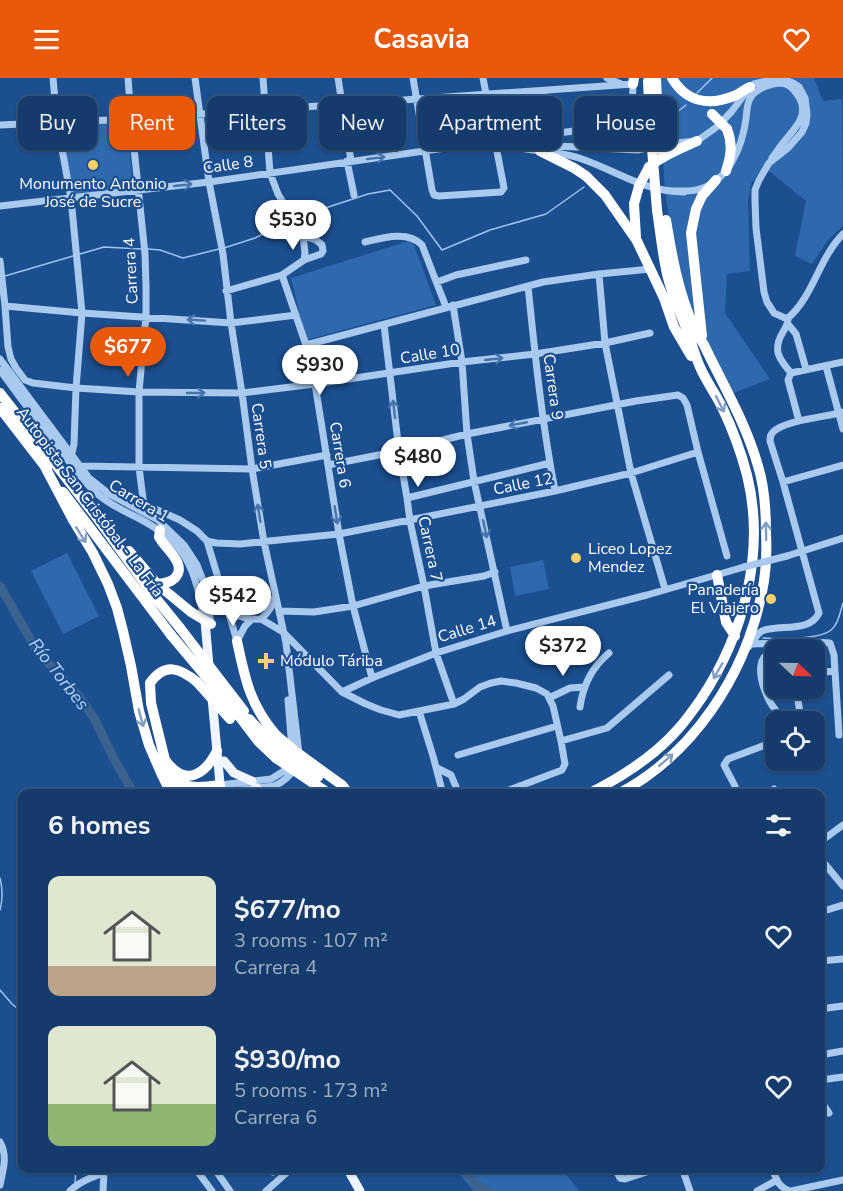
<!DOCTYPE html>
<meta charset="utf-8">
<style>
body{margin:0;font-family:"Nunito Sans",sans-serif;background:#1d4271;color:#f1f3f6;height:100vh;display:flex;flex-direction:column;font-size:22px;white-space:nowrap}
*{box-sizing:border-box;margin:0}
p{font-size:20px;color:#9dadc1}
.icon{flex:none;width:33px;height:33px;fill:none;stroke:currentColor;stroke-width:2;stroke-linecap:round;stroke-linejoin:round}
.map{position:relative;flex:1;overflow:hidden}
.side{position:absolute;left:18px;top:711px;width:807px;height:384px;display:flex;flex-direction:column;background:#143b6b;border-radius:12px;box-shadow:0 2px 4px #0004,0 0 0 2px #33557e}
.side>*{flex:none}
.hud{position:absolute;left:18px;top:18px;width:807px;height:54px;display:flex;gap:12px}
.needle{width:39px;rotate:112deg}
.fabs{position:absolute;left:765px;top:561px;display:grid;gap:12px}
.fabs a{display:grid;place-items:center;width:60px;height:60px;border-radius:12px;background:#143b6b;box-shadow:0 2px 4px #0004,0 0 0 2px #33557e;font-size:30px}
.price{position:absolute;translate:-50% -51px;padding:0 14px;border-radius:21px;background:#fff;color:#222;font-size:20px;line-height:39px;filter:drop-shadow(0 2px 3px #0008)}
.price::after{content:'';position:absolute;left:50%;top:36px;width:18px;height:14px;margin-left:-9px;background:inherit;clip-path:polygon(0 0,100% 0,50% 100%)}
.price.current{background:#ea580c;color:#fff}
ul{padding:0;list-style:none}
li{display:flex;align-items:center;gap:18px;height:150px;padding:0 30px}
li span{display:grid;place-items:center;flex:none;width:168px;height:120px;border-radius:12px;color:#555}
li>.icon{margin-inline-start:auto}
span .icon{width:72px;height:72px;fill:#fffc;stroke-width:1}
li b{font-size:26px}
h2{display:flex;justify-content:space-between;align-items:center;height:72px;padding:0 30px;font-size:26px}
.pill{padding:0 21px;border-radius:12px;background:#143b6b;box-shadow:0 2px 4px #0004,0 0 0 2px #33557e;font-size:21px;line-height:54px}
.pill.current{background:#ea580c;color:#fff}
header{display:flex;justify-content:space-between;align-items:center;height:78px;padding:0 30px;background:#ea580c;color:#fff;font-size:27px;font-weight:700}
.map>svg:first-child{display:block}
.green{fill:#2e69ad}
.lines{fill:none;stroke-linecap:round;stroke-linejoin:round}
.stream{stroke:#9cc4f0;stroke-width:1.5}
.river{stroke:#3c6290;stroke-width:9}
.minor{stroke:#a9c9ee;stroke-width:7}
.major{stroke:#f0f6ff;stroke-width:9}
.highway{stroke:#fff;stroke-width:10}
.minor-bridge{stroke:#a9c9ee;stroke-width:7}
.highway-bridge{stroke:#fff;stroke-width:10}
.oneway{stroke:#4674ac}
.oneway2{stroke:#829ec1}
.poi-dot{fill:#ffd166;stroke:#1b4f8f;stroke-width:2}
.labels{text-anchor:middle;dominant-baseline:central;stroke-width:4.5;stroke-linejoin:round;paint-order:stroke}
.street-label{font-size:16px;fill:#fff;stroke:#1b4f8f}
.poi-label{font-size:16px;fill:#fff;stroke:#1b4f8f;text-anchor:start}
.water-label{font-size:18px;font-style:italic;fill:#b5d3f5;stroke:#1b4f8f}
</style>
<header><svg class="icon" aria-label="menu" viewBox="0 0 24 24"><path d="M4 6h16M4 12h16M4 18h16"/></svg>Casavia<svg class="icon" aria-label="heart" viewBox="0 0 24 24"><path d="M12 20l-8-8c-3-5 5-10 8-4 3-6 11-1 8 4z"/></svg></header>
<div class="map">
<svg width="843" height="1113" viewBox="0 0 843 1113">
<rect width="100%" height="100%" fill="#1b4f8f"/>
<!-- green -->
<path class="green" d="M658,0H814L823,23L842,21L843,148L828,162L812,186L795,178L806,123L763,88L751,106L748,123L750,193L727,196L725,235L770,301L734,315L711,272L687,222L673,168L665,113Z
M127,42L133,109L72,117L62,46Z
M412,162L436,227L306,262L291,200Z
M67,475L99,538L63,556L31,493Z
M543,482L549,511L515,518L510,489Z
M455,1091H562L579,1113H474Z"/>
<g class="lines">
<!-- stream -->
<path class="stream" d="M697,15L712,0
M663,45L686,27
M635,67L645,60
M295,140L368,116L390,112L417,138L442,172L490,152L546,136L584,109
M224,170L255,160L291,142
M148,171L160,172L183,180L219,171
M80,176L104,169L141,171
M5,198L73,178
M763,560C777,561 822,562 832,551C839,545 840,534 843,525
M0,800C3,812 3,821 0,832
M0,912L12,926L22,934
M75,1106L76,1090"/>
<!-- river -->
<path class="river" d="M0,508L37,573L79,618L95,642L113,679L134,716
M463,1090L475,1106L487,1113"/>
<!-- minor -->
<path class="minor" d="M53,0L57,44L71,120L82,235L76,310L74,366L72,375
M128,0L131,41L145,176L146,209V238L139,314V389L143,421L146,427L180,442L197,453L207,463L237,563
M195,0L209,104L223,176L231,245L242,315L252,391L264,464L286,565L299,676
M338,0L351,83
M413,0L432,112L434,117L439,118L501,114L504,110L483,0
M607,0L621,6
M545,13L548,56
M0,47L131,41L633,6C632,25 635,41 613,48L480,65L209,104L0,128
M510,67L516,66L638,72L664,66L697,63L718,48L732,33L750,9L754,6L774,1L785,2L793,5L799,9L805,20L807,36L806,45L802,54L788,70L769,85L759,102L755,112V123L756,150L764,214L767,224L774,235L785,240H788C813,219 819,180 843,156
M516,69C537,74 559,73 579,80C618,93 641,113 684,114L672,113C681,113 691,114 700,111C729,102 742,69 746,41C747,31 747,19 757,13C765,7 779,3 788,7C794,10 797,16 800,21C809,39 793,52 783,65C779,70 776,75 772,80
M347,83L354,117
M303,158L316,162L322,167L323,173L321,176L304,182
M365,164C382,160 408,152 422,167L446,229
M0,183L5,228L8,269L11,281L16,290L25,302L33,305L76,310L139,314L242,315L315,306L462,284L535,276L605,265L650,255
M599,196L605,265L631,395L665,511
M282,197L306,267L315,306L339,456L353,528L372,600
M437,204L456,197L526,182
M528,208C535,277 542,345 555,413
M226,213L282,197L304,182L305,175L303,158L278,116L270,95L263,0
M453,227L462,284L467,356L474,403L507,553
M5,228L82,235L231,245L296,237
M788,240C788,247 786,249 783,254C772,272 779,281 791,295
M788,246L796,256L806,291
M384,247L399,373L407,420L410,443L424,508L436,575L454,626
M306,267L543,204L599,196L651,191
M0,281L89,400L109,416L158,442L184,467L197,487L204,505L211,546
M826,288L843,351
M0,292C18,317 36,341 55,365C67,381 78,397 92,411C105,424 122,432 138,440C187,465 195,490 204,542
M791,295L843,284
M791,295L788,302L799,343
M328,387L399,373L467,356L636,323L678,317L683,320L687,327L698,374L727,478
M80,388L252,391L327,377
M783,404L843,387
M407,420L550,385
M207,463L216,465L240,466L339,456L555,413L631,395L698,374
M787,478L843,460
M227,530C238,539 247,542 261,541
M280,533L314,534L353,528L424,508L484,498L495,494
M261,541L283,554L342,614L366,626L381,632L399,637L454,626L464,621L480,609L491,605L501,603L516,605L536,610L547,616L553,628L561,663L565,686L562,692L499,716
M261,541C269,534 273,528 275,518
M237,563L245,548L251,542
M752,566L813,564L830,565L834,577L839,657
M746,571C753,566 755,557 762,553C779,546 810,555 819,535L783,404L770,363C770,359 770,357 773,354C785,342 826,339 843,334
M776,572C751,578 762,609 770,624C774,631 780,637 784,644
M814,595L835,593
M796,610L801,641
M342,614L372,600L436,575L507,553L647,517L744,489
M549,620L570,610L584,609
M288,622L292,671
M580,629C583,607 592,589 609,575
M419,633L433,678L443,716
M561,663L607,650L669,597
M458,677L557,648
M437,690L451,697L459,716
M220,707L271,701L284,693L288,685
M735,708L724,687L728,681L776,663
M699,713L703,716
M221,714L274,708C284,704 290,698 296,689
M767,716L774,711
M820,764L843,747
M820,780L843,808
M820,834L843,827
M820,883L843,881
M820,931L843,928
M820,977L843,973
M820,1002L843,999
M820,1022L829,1035
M820,1050V1056
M0,1064C8,1078 3,1092 0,1107
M195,1090L212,1113
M214,1090L230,1113
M271,1090L273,1094
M615,1090L620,1100L625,1101L659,1090
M682,1090L690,1113
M772,1090C776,1101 778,1109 790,1113
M70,1113C82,1101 103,1095 119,1090
M103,1113L104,1095
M266,1113L292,1090
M757,1113L777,1102
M791,1113L843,1102"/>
<!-- major -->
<path class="major" d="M205,543L209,588
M212,620L221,716
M224,683L234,695L252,703
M248,716L257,710
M347,1090L360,1113"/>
<!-- highway -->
<path class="highway" d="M656,0L658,46
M672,0C686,24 709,28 734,18C740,16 744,11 750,9
M648,3L650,46
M633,6L634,0
M540,73L574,90L586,98L605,117L637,163L664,220L674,249L691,278
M649,89C663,77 680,71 697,63
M726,93C731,78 733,66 727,51
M634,126L636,159
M702,258L691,155L696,131L702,118L716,102
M0,315L95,437L154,518L180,550
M0,330L47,391
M44,387L73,442L93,475L108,506L117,530L123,553L131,588L139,633L149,667L162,697L167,707L175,712L184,716
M63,414L171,557
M129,473L157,506L191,534L211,546
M717,497L726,544L735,558
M157,506C164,505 170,505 175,500C187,487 168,473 161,462L159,459L160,452
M237,563C245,601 250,627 276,657
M197,604C180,590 165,584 150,605L151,625L165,682C185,709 204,698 217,673
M239,638L258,663L276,680
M249,641L270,663L281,672
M168,692C179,713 200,710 220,707
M321,692L342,707L349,716
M588,716C622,699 654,679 679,650C687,641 694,631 701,621C744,556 766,474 747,397C741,374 732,350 722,329C715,315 706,303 700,289C695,278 692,266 688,255C680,234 670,213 666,191C662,172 660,152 657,132
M618,716C694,676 745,597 762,514C766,495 767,475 766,455C766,432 765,410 758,388C746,345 723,307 704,267C700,261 696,254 693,247C678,213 672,178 666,142"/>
<!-- minor-bridge -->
<path class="minor-bridge" d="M744,489L787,478"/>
<!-- highway-bridge -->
<path class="highway-bridge" d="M712,36L727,51
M650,46L657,132
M658,46L659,71
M634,126L639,108L649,89
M180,550L244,633
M171,557L239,638
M197,604L230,641
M276,657L295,673L321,692
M281,672L318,699
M276,680L325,713"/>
</g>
<!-- one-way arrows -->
<defs><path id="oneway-shaft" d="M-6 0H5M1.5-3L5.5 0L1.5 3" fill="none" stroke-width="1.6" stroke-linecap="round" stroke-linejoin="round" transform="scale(1.5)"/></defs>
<g class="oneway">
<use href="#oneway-shaft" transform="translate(376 80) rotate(-7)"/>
<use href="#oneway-shaft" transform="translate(183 107) rotate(-6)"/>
<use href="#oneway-shaft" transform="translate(196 242) rotate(-176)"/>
<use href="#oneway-shaft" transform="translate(494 281) rotate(-6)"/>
<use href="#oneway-shaft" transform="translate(196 315)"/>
<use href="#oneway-shaft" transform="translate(394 331) rotate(-97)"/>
<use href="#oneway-shaft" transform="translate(518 346) rotate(169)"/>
<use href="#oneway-shaft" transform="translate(259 435) rotate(-99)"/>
<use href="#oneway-shaft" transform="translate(336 437) rotate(81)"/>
<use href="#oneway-shaft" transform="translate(485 451) rotate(78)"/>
</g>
<g class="oneway2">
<use href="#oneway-shaft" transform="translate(720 326) rotate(63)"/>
<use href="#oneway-shaft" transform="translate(766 453) rotate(-91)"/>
<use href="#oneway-shaft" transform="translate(81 457) rotate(58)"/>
<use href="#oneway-shaft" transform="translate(718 593) rotate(120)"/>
<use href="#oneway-shaft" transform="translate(141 640) rotate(75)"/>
<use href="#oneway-shaft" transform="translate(666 682) rotate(-41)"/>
</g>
<!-- markers -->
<g class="poi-dot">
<circle cx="93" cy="87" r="6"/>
<circle cx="576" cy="480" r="6"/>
<circle cx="771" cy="521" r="6"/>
<path d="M263 574h6v6h6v6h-6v6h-6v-6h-6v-6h6z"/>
</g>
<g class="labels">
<!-- street labels -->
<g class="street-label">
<text transform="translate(228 87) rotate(-8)">Calle 8</text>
<text transform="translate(131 193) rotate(-93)">Carrera 4</text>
<text transform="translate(430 276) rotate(-9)">Calle 10</text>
<text transform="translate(553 309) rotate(82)">Carrera 9</text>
<text transform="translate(261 358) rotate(82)">Carrera 5</text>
<text transform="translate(340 377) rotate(81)">Carrera 6</text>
<text transform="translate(523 406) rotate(-11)">Calle 12</text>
<text transform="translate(139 423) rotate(31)">Carrera 1</text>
<text transform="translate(90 424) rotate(53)">Autopista San Cristóbal - La Fría</text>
<text transform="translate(430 471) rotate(78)">Carrera 7</text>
<text transform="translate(467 551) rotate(-17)">Calle 14</text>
</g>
<!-- poi labels -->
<g class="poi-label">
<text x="93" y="106" text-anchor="middle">Monumento Antonio<tspan x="93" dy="18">José de Sucre</tspan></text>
<text x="588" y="471">Liceo Lopez<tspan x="588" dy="18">Mendez</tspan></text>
<text x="759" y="512" text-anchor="end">Panadería<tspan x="759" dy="18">El Viajero</tspan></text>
<text x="280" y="583">Módulo Táriba</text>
</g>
<!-- water labels -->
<g class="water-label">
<text transform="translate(59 596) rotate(52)">Río Torbes</text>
</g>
</g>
</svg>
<div class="fabs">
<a><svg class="needle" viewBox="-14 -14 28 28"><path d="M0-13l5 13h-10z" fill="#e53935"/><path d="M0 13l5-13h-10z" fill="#9dadc1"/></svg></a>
<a><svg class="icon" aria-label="locate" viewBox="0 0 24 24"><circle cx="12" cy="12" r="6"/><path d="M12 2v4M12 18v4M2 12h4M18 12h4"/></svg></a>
</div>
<b class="price" style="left:293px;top:173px">$530</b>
<b class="price current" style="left:128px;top:300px">$677</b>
<b class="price" style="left:320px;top:318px">$930</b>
<b class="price" style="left:418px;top:410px">$480</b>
<b class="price" style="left:233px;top:549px">$542</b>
<b class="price" style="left:563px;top:599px">$372</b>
<div class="hud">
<a class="pill">Buy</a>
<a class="pill current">Rent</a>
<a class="pill">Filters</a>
<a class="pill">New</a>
<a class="pill">Apartment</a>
<a class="pill">House</a>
</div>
<section class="side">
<h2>6 homes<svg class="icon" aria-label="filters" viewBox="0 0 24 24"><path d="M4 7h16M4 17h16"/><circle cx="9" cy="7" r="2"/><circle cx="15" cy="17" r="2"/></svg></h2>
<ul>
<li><span style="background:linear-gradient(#dfe7d0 75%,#b9a48a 0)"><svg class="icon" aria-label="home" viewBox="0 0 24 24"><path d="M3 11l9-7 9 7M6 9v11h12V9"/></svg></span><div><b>$677/mo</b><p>3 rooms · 107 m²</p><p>Carrera 4</p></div><svg class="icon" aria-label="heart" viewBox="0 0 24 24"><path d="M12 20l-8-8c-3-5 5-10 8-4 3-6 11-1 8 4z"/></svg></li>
<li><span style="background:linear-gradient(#dfe7d0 65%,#8fb573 0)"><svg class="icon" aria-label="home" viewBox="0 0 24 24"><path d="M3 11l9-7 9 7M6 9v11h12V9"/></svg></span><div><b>$930/mo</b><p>5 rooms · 173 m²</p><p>Carrera 6</p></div><svg class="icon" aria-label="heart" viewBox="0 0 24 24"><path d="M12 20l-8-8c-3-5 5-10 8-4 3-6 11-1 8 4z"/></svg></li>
</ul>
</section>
</div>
